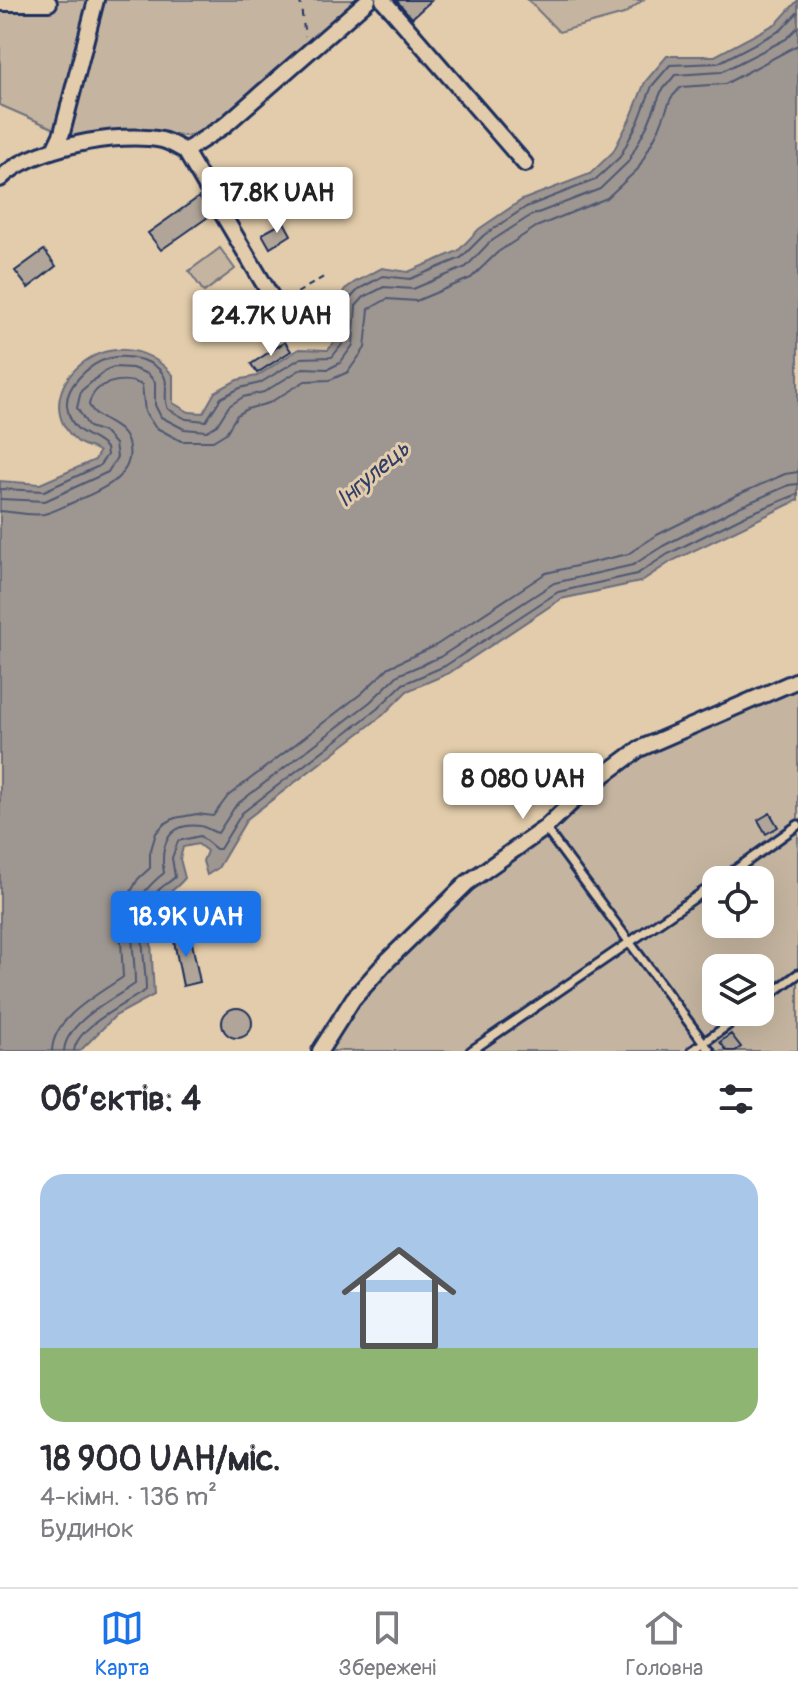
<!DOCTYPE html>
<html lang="uk">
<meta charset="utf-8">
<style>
body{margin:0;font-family:Pangolin,sans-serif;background:#f2f2f3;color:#2b2b33;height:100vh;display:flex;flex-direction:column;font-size:30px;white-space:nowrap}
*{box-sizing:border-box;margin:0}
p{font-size:26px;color:#7c7c81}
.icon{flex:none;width:44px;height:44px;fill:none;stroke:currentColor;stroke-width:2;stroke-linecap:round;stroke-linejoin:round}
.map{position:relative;height:1051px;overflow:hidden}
.side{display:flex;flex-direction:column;background:#fff;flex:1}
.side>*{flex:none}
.fabs{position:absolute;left:702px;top:866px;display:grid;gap:16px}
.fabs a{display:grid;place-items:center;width:72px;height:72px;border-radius:16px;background:#fff;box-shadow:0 8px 32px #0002;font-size:40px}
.price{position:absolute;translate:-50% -68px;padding:0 18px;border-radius:8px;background:#fff;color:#222;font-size:26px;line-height:52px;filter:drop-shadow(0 2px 4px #0008)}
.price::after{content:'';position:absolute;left:50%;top:48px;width:24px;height:18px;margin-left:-12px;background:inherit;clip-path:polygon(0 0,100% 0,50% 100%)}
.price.active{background:#1a73e8;color:#fff}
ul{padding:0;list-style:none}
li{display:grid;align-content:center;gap:16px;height:424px;padding:0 40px}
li+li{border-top:2px solid #e1e1e2}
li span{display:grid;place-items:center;height:248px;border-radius:24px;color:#555}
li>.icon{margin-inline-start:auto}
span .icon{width:144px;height:144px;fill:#fffc;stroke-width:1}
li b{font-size:34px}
h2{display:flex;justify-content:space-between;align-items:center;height:96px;padding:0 40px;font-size:34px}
.dock{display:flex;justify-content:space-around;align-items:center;height:112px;border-top:2px solid #e1e1e2;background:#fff;font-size:22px;color:#7c7c81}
.dock a{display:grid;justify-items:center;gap:4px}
.dock .active{color:#1a73e8}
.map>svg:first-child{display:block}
.green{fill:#c5b5a0;stroke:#70727f;stroke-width:2;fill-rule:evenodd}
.water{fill:#9e9691;stroke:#6a6d7d;stroke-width:2}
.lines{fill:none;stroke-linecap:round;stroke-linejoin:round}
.shore{stroke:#4f5872;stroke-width:2}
.building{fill:#b0a598;stroke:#1b2f5e;stroke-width:2}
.service-casing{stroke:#1b2f5e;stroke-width:13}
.minor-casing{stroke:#1b2f5e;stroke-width:20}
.path{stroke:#1b2f5e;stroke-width:2;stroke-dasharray:6 6;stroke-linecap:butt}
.service{stroke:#e2ccab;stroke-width:7}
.minor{stroke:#e2ccab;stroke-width:14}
.labels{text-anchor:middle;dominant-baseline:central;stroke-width:6;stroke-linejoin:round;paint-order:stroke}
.water-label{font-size:24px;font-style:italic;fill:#2f3e66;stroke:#e2ccab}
</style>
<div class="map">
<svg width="798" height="1051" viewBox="0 0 798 1051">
<rect width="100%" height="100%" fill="#e2ccab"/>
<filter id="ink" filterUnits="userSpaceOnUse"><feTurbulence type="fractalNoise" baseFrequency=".0125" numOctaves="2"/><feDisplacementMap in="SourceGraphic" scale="16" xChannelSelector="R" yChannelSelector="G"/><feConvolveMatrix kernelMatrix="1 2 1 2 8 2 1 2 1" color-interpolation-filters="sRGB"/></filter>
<g filter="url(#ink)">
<!-- green -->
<path class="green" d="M0,0H90L55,129L0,105Z
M102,0H355L205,131L186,136L138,132L65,144Z
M528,0H643L624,14L559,32Z
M220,248L235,269L204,292L189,271Z
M798,680V1051H320L353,999L467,883L639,749ZM716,880H760V924H716ZM716,968H760V1012H716Z"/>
<!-- water -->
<path class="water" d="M798,0V500L672,561L640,582L561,599L449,673L407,691L383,715L247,819L218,868L207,875L203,861L207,851L198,844L183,847L180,859L185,878C171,895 155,898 150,923L154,995L115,1016L80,1051H0V481L40,484L95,460L99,452C93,446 83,447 77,441C20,393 112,307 173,375V403L189,412L203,413L215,392L237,380L257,376L299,349L328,350L336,340L338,300L345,289L355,282L382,268L408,272L458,251L479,229L522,200L590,174L613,152L631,117L645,82L667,56H715L777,23Z"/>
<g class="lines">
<!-- shore -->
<path class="shore" d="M0,489L44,491L99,466L107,455L106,448C93,433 74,437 68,411C61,388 90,363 110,358C127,354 158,360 165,378C168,388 163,399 168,409L186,419L206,421L221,398L240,388L260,383L301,358L332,357L344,342L346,303L359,289L383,276L410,279L461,258L484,235L526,207L595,180L620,157L639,120L652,86L670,65L718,63L781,30L798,12
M0,499L45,501L108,472L117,457L115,444L104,432L89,427L77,408L81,391L106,370L114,367L132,368L148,374L155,382V405L161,417L184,429L207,431L217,425L229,406L243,397L264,392L303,368L328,369L340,363L353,345L356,306L364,297L384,287L413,289L466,267L490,242L530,216L600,189L628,162L648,124L661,92L675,75L721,72L786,39L798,27
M0,511C14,512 30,516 44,514C54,512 64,506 74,502C97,491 138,478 128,443C122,422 98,423 89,405C93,381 124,376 142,385L145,412L155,427L181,441H213L226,433L237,415L247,409L269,403L305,381L330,380L348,372L365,348L369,309L387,299L416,301L471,278L498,252L536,227L607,198L638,169L659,129L671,98L681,87L725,84L798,45
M52,1051C53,1017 99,994 123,977L120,923L123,906L138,879L150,868V853L156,833L164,824L175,818L197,814L213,816L228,796L362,693L389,667L435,646L546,573L628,554L657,535L735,496L785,474L798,472
M64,1051C66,1021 114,999 135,984C135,934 118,909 164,873C160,847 167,822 200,826C207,827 212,832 218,833L236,805L370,702L398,675L440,657L554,583L633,565L663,546L739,507L789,485L798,484
M74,1051C77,1026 127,1003 146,990C146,957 133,920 156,893C161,886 169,883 175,877L172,858L178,841L200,836L216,849H220L242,813L377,709L403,684L445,666L558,592L637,574L668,554L744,516L798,494"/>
</g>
<!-- building -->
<path class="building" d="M396,0H432L412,18Z
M199,197L211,215L161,250L148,233Z
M284,222L291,235L270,248L262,234Z
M44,250L56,266L28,288L15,271Z
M242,292L249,301L228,317L221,309Z
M285,342L291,351L257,373L251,364Z
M770,813L778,827L766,834L758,820Z
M190,933L200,982L183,986L173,936Z
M222 1023a15 15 0 1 1 30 0a15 15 0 1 1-30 0Z
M731,1034L741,1047L735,1051H727L720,1042Z"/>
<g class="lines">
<defs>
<path id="service" d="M545,828L710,1051
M721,880L798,825
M760,1002L798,974
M471,1051L716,883
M692,1051L746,1012"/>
<path id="minor" d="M383,0L525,164
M0,3H49
M54,150L62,133L96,0
M185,151L224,126L368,0
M0,179C31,147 119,131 162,140C170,142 178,147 185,151L277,306
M320,1051L353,999L388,960L467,883L545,828L589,786L639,749L798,680"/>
</defs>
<!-- service casing -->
<use href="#service" class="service-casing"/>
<!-- minor casing -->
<use href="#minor" class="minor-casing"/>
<!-- path -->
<path class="path" d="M300,0L305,36
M287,299L327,275
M236,331L265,313"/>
<!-- service -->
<use href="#service" class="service"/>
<!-- minor -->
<use href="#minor" class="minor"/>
</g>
</g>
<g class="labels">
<!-- water labels -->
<g class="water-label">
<text transform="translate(373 474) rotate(-41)">Інгулець</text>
</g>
</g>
</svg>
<div class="fabs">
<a><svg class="icon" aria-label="locate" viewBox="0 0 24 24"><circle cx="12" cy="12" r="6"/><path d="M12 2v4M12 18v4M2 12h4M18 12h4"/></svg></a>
<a><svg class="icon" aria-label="layers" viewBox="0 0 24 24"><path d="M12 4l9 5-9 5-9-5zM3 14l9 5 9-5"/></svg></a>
</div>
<b class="price" style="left:277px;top:235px">17.8K UAH</b>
<b class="price" style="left:271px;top:358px">24.7K UAH</b>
<b class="price" style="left:523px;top:821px">8 080 UAH</b>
<b class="price active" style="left:186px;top:959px">18.9K UAH</b>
</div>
<section class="side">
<h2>Об’єктів: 4<svg class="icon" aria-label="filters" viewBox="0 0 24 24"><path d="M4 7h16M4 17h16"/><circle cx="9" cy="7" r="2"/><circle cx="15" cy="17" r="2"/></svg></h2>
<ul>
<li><span style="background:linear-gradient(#a9c7e8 70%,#8fb573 0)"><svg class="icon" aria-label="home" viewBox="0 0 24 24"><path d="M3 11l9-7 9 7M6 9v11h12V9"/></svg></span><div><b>18 900 UAH/міс.</b><p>4-кімн. · 136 m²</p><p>Будинок</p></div></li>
</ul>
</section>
<nav class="dock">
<a class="active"><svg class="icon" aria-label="map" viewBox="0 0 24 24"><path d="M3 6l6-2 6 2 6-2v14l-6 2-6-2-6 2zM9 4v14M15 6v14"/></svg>Карта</a>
<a><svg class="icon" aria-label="saved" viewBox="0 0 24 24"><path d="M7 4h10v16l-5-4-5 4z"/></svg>Збережені</a>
<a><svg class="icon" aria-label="home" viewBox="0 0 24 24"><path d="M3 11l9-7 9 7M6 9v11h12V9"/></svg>Головна</a>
</nav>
